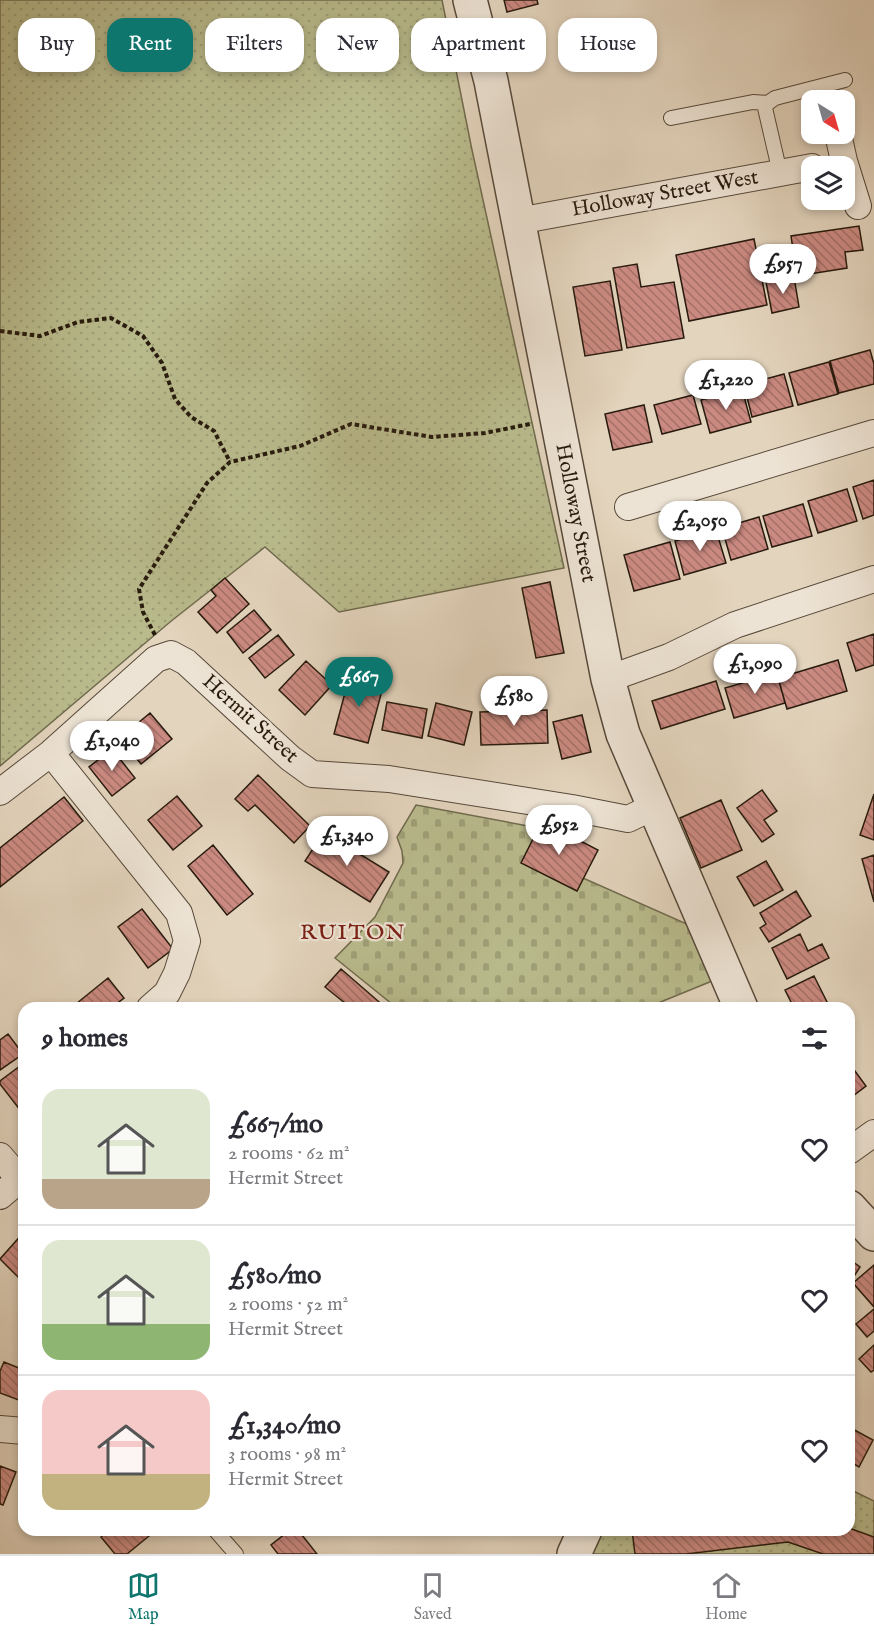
<!DOCTYPE html>
<meta charset="utf-8">
<style>
body{margin:0;font-family:"IM FELL English",serif;background:#f7f7f7;color:#2b2b33;height:100vh;display:flex;flex-direction:column;font-size:22px;white-space:nowrap}
*{box-sizing:border-box;margin:0}
p{font-size:20px;color:#7c7c81}
.icon{flex:none;width:33px;height:33px;fill:none;stroke:currentColor;stroke-width:2;stroke-linecap:round;stroke-linejoin:round}
.map{position:relative;flex:1;overflow:hidden}
.drawer{position:absolute;left:18px;top:1002px;width:837px;height:534px;display:flex;flex-direction:column;background:#fff;border-radius:18px;box-shadow:0 3px 9px #0003}
.drawer>*{flex:none}
.hud{position:absolute;left:18px;top:18px;width:838px;height:54px;display:flex;gap:12px}
.needle{width:39px;rotate:143deg}
.controls{position:absolute;left:801px;top:90px;display:grid;gap:12px}
.controls a{display:grid;place-items:center;width:54px;height:54px;border-radius:12px;background:#fff;box-shadow:0 3px 9px #0003;font-size:30px}
.price{position:absolute;translate:-50% -51px;padding:0 14px;border-radius:21px;background:#fff;color:#222;font-size:20px;line-height:39px;filter:drop-shadow(0 2px 3px #0008)}
.price::after{content:'';position:absolute;left:50%;top:36px;width:18px;height:14px;margin-left:-9px;background:inherit;clip-path:polygon(0 0,100% 0,50% 100%)}
.price.active{background:#0f766e;color:#fff}
ul{padding:0;list-style:none}
li{display:flex;align-items:center;gap:18px;height:150px;padding:0 24px}
li+li{border-top:2px solid #e1e1e2}
li span{display:grid;place-items:center;flex:none;width:168px;height:120px;border-radius:18px;color:#555}
li>.icon{margin-inline-start:auto}
span .icon{width:72px;height:72px;fill:#fffc;stroke-width:1}
li b{font-size:26px}
h2{display:flex;justify-content:space-between;align-items:center;height:72px;padding:0 24px;font-size:26px}
.pill{padding:0 21px;border-radius:18px;background:#fff;box-shadow:0 3px 9px #0003;font-size:21px;line-height:54px}
.pill.active{background:#0f766e;color:#fff}
.tab-bar{display:flex;justify-content:space-around;align-items:center;height:84px;border-top:2px solid #e1e1e2;background:#fff;font-size:16px;color:#7c7c81}
.tab-bar a{display:grid;justify-items:center;gap:3px}
.tab-bar .active{color:#0f766e}
.map>svg:first-child{display:block}
.cemetery{fill:url(#cemetery-stones);stroke:#706b4e;stroke-width:1.5}
.park{fill:url(#park-dots);stroke:#706b4e;stroke-width:1.5}
.building{fill:url(#building-back-hatch);stroke:#281b0e;stroke-width:1.5}
.lines{fill:none;stroke-linecap:round;stroke-linejoin:round}
.service-casing{stroke:#57493a;stroke-width:16}
.minor-casing{stroke:#57493a;stroke-width:28}
.tertiary-casing{stroke:#57493a;stroke-width:36}
.path{stroke:#281b0e;stroke-width:4;stroke-dasharray:4.5 3;stroke-linecap:butt}
.service{stroke:#ede3d4;stroke-width:14}
.minor{stroke:#ede3d4;stroke-width:26}
.tertiary{stroke:#ede3d4;stroke-width:33}
.labels{text-anchor:middle;dominant-baseline:central;stroke-width:4.5;stroke-linejoin:round;paint-order:stroke}
.street-label{font-size:21px;fill:#281b0e;stroke:#ede3d4}
.neighbourhood-label{font-size:22px;letter-spacing:1.5px;fill:#7a1f14;stroke:#ede3d4}
</style>
<div class="map">
<svg width="874" height="1554" viewBox="0 0 874 1554">
<defs>
<pattern id="cemetery-stones" width="16" height="16" patternUnits="userSpaceOnUse" patternTransform="scale(1.5)"><rect width="16" height="16" fill="#b9bb8d"/><path d="M2 7V4a2 2 0 0 1 4 0v3zM10 15v-3a2 2 0 0 1 4 0v3z" fill="#9fa078"/></pattern>
<pattern id="park-dots" width="8" height="8" patternUnits="userSpaceOnUse" patternTransform="scale(1.5)"><rect width="8" height="8" fill="#b9bb8d"/><path d="M2 2h.1M6 6h.1" fill="none" stroke="#9fa078" stroke-width="1.8" stroke-linecap="round"/></pattern>
<pattern id="building-back-hatch" width="6" height="6" patternUnits="userSpaceOnUse" patternTransform="scale(1.5)"><rect width="6" height="6" fill="#cb8a81"/><path d="M-1 5l2 2M0 0l6 6M5-1l2 2" fill="none" stroke="#a57068"/></pattern>
</defs>
<rect width="100%" height="100%" fill="#e3d4bd"/>
<filter id="stains"><feTurbulence type="fractalNoise" baseFrequency=".00333" numOctaves="4"/><feColorMatrix values="0 0 0 0 .2 0 0 0 0 .09 0 0 0 0 .02 0 0 0 .5 -.17"/></filter>
<radialGradient id="worn" r=".72"><stop offset=".6" stop-color="#630" stop-opacity="0"/><stop offset="1" stop-color="#630" stop-opacity=".3"/></radialGradient>
<!-- cemetery -->
<path class="cemetery" d="M416,805L539,828L522,863L577,891L583,878L689,925L712,981L646,1008H397L335,958L375,917L403,863L402,851L397,837Z"/>
<!-- park -->
<path class="park" d="M0,0H442L472,150L564,568L339,612L265,547L170,622L0,766Z
M849,1489L874,1501V1554H584L592,1530H849Z"/>
<!-- building -->
<path class="building" d="M504,0H537L538,4L507,12Z
M859,226L863,250L845,252L847,268L797,276L791,236Z
M754,239L767,305L689,321L676,255Z
M637,264L641,287L674,282L684,338L627,348L613,268Z
M794,277L799,307L772,313L766,282Z
M610,281L622,350L585,356L573,287Z
M870,350L874,364V384L839,393L830,361Z
M829,362L838,394L798,405L789,373Z
M784,374L793,406L752,417L744,385Z
M742,389L751,422L710,433L701,400Z
M693,395L701,424L662,434L654,405Z
M644,405L652,442L613,450L605,414Z
M874,480V515L863,519L853,487Z
M847,489L857,521L818,533L808,501Z
M803,504L812,536L772,547L763,516Z
M759,517L768,549L731,560L722,528Z
M716,530L726,563L684,575L675,541Z
M670,542L680,579L634,591L624,555Z
M225,578L249,604L217,633L198,612L216,596L211,590Z
M550,582L564,653L536,658L522,588Z
M254,610L271,630L243,653L227,632Z
M874,634V665L856,671L847,643Z
M278,635L294,655L265,678L249,658Z
M838,660L847,691L787,709L778,678Z
M306,661L332,685L305,715L279,690Z
M777,673L785,703L734,718L725,688Z
M350,674L384,683L368,743L334,734Z
M716,681L725,709L661,729L652,701Z
M387,702L427,709L422,738L382,730Z
M436,703L472,712L464,745L428,736Z
M547,710L548,743L481,745L480,712Z
M150,713L172,739L141,764L120,738Z
M582,715L591,752L562,759L553,722Z
M112,749L135,778L112,796L89,767Z
M258,775L310,826L294,843L255,805L248,811L235,799Z
M762,790L777,811L764,820L774,834L762,842L737,808Z
M874,794V840L860,835Z
M177,796L202,826L173,850L148,820Z
M64,797L83,821L0,887V848Z
M721,800L742,850L701,868L680,818Z
M542,821L598,850L577,891L521,863Z
M324,832L389,872L370,902L305,861Z
M213,845L253,894L227,915L188,866Z
M874,855V902L862,859Z
M766,861L783,890L754,906L737,877Z
M796,891L811,916L769,942L760,928L766,924L760,913Z
M142,909L173,949L148,968L118,927Z
M800,934L808,951L822,944L829,958L787,979L772,948Z
M341,969L386,1008H351L325,987Z
M814,976L828,1004L819,1008H794L785,990Z
M108,978L124,998L111,1008H71Z
M8,1034L23,1054L0,1070V1040Z
M24,1063V1115L0,1084V1081Z
M849,1063L866,1086L849,1099Z
M24,1232V1274L20,1279L0,1259Z
M849,1259L860,1267L849,1284Z
M874,1265V1307L853,1283Z
M874,1309V1331L867,1337L856,1324Z
M874,1345V1370L871,1372L859,1359Z
M4,1362L24,1370V1402L0,1393V1371Z
M849,1427L873,1440L859,1467L849,1461Z
M0,1466L16,1472L3,1505L0,1504Z
M849,1528L874,1537V1554H823L788,1542L686,1554H635L632,1530H849Z
M109,1530H143L149,1536L127,1554H115L101,1537Z
M290,1530H298L317,1554H278L271,1545Z"/>
<g class="lines">
<defs>
<path id="service" d="M671,118L753,102L768,103
M780,173L765,108L768,103L775,98L845,80
M215,1530L236,1554"/>
<path id="minor" d="M838,134L844,161L858,206
M518,221L812,167
M628,507L874,433
M608,679L669,657L735,625L874,579
M51,753L179,913L187,941L177,973L167,993L150,1008
M0,792L51,753L156,659L171,654L186,662L290,758L312,774L389,779L572,808L628,819L655,806
M849,1151L874,1133
M0,1156L24,1184
M0,1196L20,1179
M0,1429L24,1431"/>
<path id="tertiary" d="M470,0L491,81L608,679L623,734L741,1008
M849,1207L874,1234
M574,1554L585,1530"/>
</defs>
<!-- service casing -->
<use href="#service" class="service-casing"/>
<!-- minor casing -->
<use href="#minor" class="minor-casing"/>
<!-- tertiary casing -->
<use href="#tertiary" class="tertiary-casing"/>
<!-- path -->
<path class="path" d="M0,331L40,336L78,322L111,318L143,336L162,363L175,399L191,417L214,431L230,462
M155,635L143,612L139,589L207,483L230,462L300,446L351,424L432,437L485,433L530,424"/>
<!-- service -->
<use href="#service" class="service"/>
<!-- minor -->
<use href="#minor" class="minor"/>
<!-- tertiary -->
<use href="#tertiary" class="tertiary"/>
</g>
<g class="labels">
<!-- street labels -->
<g class="street-label">
<text transform="translate(665 194) rotate(-10)">Holloway Street West</text>
<text transform="translate(575 513) rotate(79)">Holloway Street</text>
<text transform="translate(250 719) rotate(42)">Hermit Street</text>
</g>
<!-- neighbourhood labels -->
<g class="neighbourhood-label">
<text x="353" y="933">RUITON</text>
</g>
</g>
<rect width="100%" height="100%" filter="url(#stains)"/>
<rect width="100%" height="100%" fill="url(#worn)"/>
</svg>
<div class="controls">
<a><svg class="needle" viewBox="-14 -14 28 28"><path d="M0-13l5 13h-10z" fill="#e53935"/><path d="M0 13l5-13h-10z" fill="#7c7c81"/></svg></a>
<a><svg class="icon" aria-label="layers" viewBox="0 0 24 24"><path d="M12 4l9 5-9 5-9-5zM3 14l9 5 9-5"/></svg></a>
</div>
<b class="price" style="left:783px;top:295px">£957</b>
<b class="price" style="left:726px;top:411px">£1,220</b>
<b class="price" style="left:700px;top:552px">£2,050</b>
<b class="price" style="left:755px;top:695px">£1,090</b>
<b class="price active" style="left:359px;top:708px">£667</b>
<b class="price" style="left:514px;top:727px">£580</b>
<b class="price" style="left:112px;top:772px">£1,040</b>
<b class="price" style="left:559px;top:856px">£952</b>
<b class="price" style="left:347px;top:867px">£1,340</b>
<div class="hud">
<a class="pill">Buy</a>
<a class="pill active">Rent</a>
<a class="pill">Filters</a>
<a class="pill">New</a>
<a class="pill">Apartment</a>
<a class="pill">House</a>
</div>
<section class="drawer">
<h2>9 homes<svg class="icon" aria-label="filters" viewBox="0 0 24 24"><path d="M4 7h16M4 17h16"/><circle cx="9" cy="7" r="2"/><circle cx="15" cy="17" r="2"/></svg></h2>
<ul>
<li><span style="background:linear-gradient(#dfe7d0 75%,#b9a48a 0)"><svg class="icon" aria-label="home" viewBox="0 0 24 24"><path d="M3 11l9-7 9 7M6 9v11h12V9"/></svg></span><div><b>£667/mo</b><p>2 rooms · 62 m²</p><p>Hermit Street</p></div><svg class="icon" aria-label="heart" viewBox="0 0 24 24"><path d="M12 20l-8-8c-3-5 5-10 8-4 3-6 11-1 8 4z"/></svg></li>
<li><span style="background:linear-gradient(#dfe7d0 70%,#8fb573 0)"><svg class="icon" aria-label="home" viewBox="0 0 24 24"><path d="M3 11l9-7 9 7M6 9v11h12V9"/></svg></span><div><b>£580/mo</b><p>2 rooms · 52 m²</p><p>Hermit Street</p></div><svg class="icon" aria-label="heart" viewBox="0 0 24 24"><path d="M12 20l-8-8c-3-5 5-10 8-4 3-6 11-1 8 4z"/></svg></li>
<li><span style="background:linear-gradient(#f6c9c9 70%,#c2b280 0)"><svg class="icon" aria-label="home" viewBox="0 0 24 24"><path d="M3 11l9-7 9 7M6 9v11h12V9"/></svg></span><div><b>£1,340/mo</b><p>3 rooms · 98 m²</p><p>Hermit Street</p></div><svg class="icon" aria-label="heart" viewBox="0 0 24 24"><path d="M12 20l-8-8c-3-5 5-10 8-4 3-6 11-1 8 4z"/></svg></li>
</ul>
</section>
</div>
<nav class="tab-bar">
<a class="active"><svg class="icon" aria-label="map" viewBox="0 0 24 24"><path d="M3 6l6-2 6 2 6-2v14l-6 2-6-2-6 2zM9 4v14M15 6v14"/></svg>Map</a>
<a><svg class="icon" aria-label="saved" viewBox="0 0 24 24"><path d="M7 4h10v16l-5-4-5 4z"/></svg>Saved</a>
<a><svg class="icon" aria-label="home" viewBox="0 0 24 24"><path d="M3 11l9-7 9 7M6 9v11h12V9"/></svg>Home</a>
</nav>
